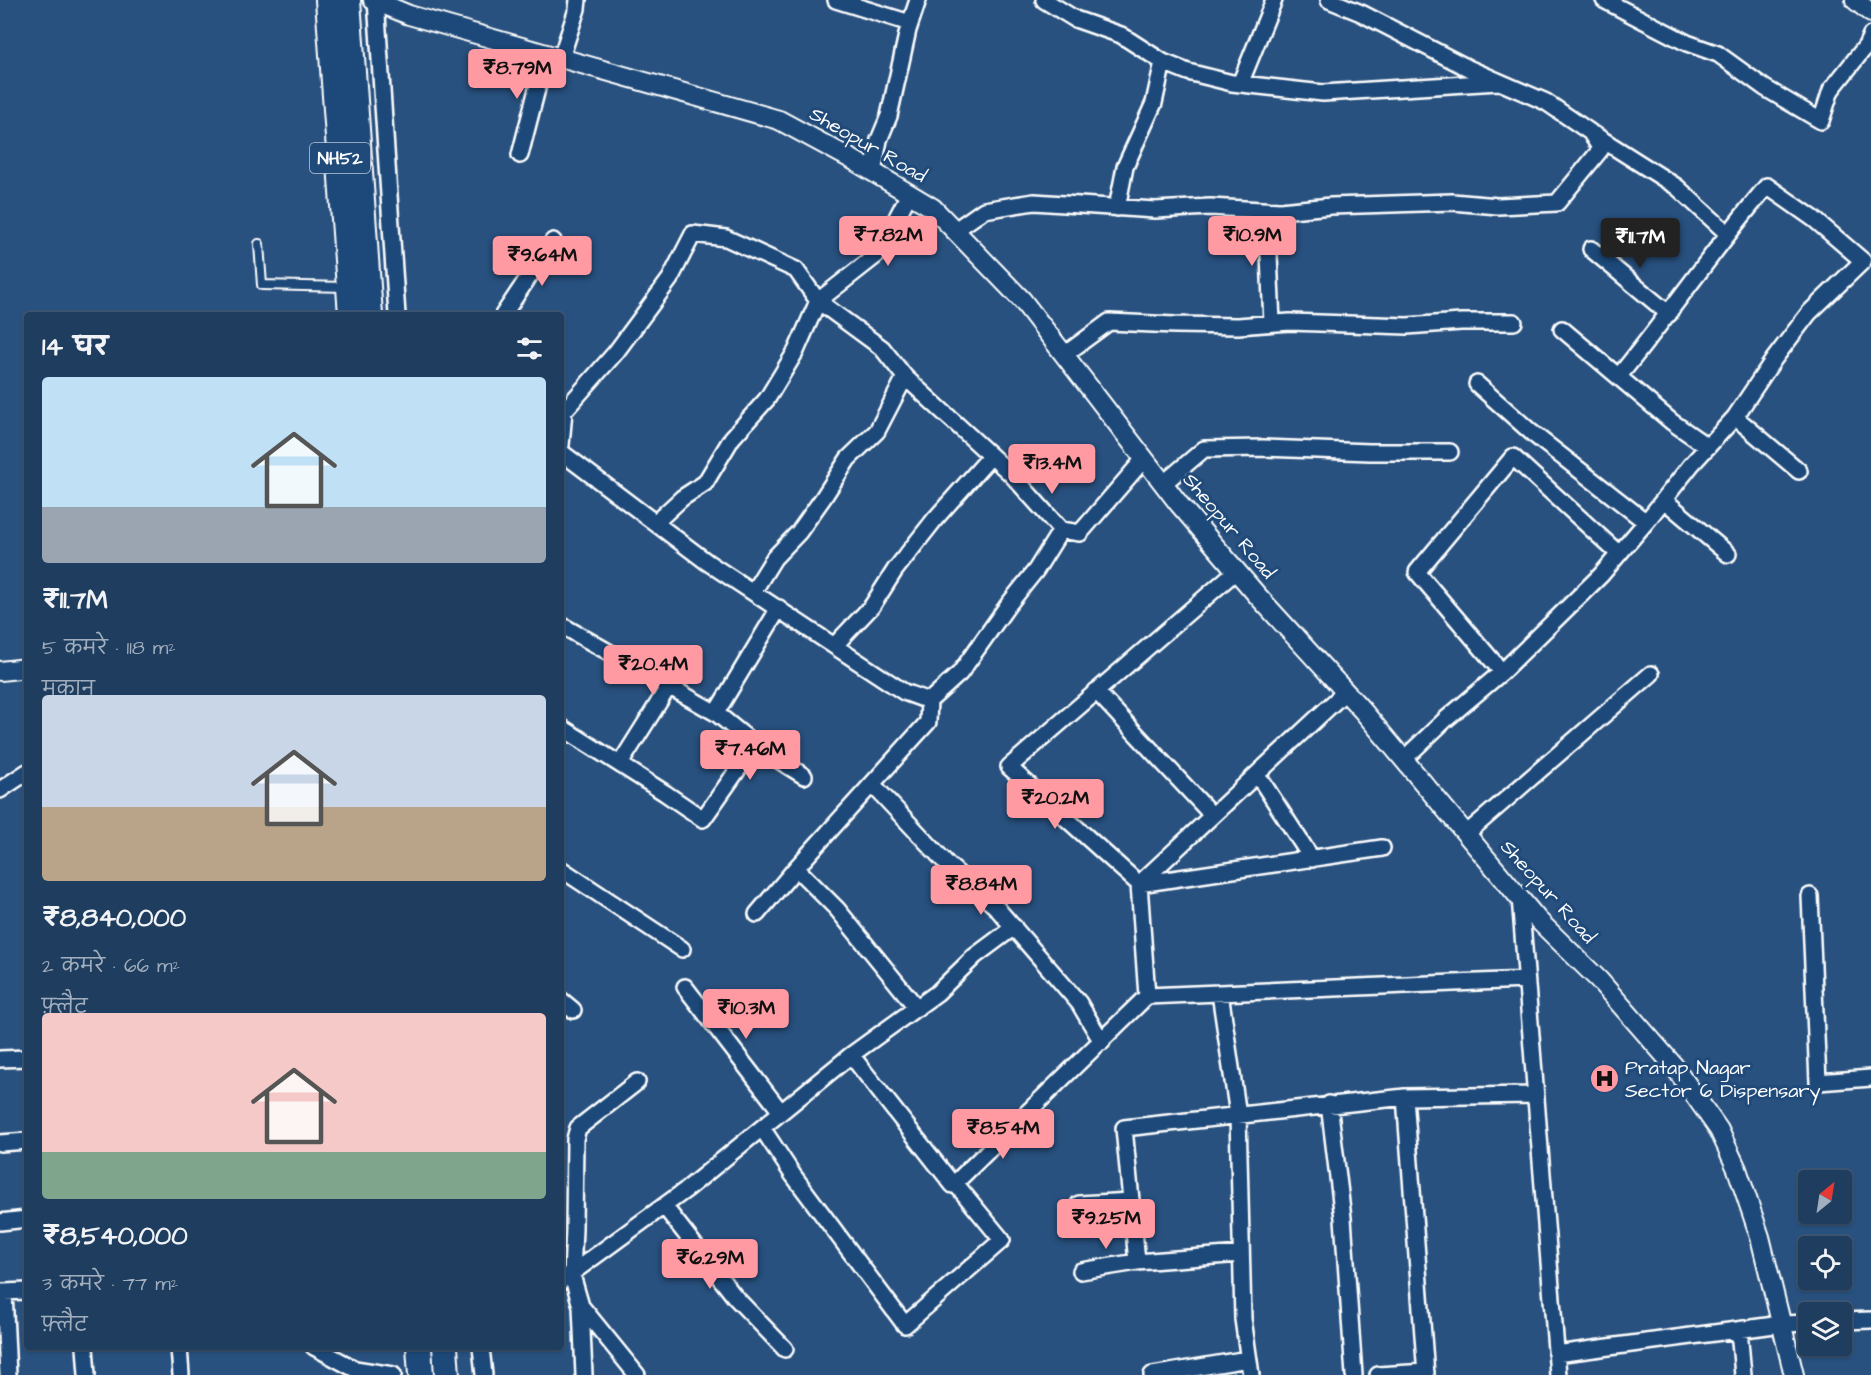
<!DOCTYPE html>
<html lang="hi">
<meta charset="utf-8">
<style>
body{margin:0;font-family:"Architects Daughter","Playpen Sans Deva",sans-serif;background:#264465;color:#f1f3f6;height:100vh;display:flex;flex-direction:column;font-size:22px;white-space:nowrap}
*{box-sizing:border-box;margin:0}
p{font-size:20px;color:#a1aebd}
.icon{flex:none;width:33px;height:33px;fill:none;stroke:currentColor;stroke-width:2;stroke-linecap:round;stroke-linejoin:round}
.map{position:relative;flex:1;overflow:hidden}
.sheet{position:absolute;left:24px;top:312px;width:540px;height:1038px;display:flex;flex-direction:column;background:#1e3d5f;border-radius:6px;box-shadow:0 2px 4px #0004,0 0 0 2px #3c5674}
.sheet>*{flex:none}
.needle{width:39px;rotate:30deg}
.tools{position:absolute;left:1798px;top:1170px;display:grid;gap:12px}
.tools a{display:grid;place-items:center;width:54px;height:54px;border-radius:6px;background:#1e3d5f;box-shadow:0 2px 4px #0004,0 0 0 2px #3c5674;font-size:30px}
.price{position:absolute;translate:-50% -51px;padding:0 14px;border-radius:6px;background:#ff9aa2;color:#111;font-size:20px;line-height:39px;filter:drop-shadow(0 2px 3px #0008)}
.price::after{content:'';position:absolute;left:50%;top:36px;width:18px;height:14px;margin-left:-9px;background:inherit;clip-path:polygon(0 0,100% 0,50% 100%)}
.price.on{background:#222;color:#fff}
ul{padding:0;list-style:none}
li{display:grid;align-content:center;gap:12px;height:318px;padding:0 18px}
li span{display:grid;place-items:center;height:186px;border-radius:6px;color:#555}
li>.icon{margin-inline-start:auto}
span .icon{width:108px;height:108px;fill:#fffc;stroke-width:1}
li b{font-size:26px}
h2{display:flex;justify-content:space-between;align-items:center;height:72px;padding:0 18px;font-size:26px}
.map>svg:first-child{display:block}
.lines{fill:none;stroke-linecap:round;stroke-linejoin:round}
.service-casing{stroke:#fff;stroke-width:12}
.minor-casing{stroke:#fff;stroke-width:20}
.tertiary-casing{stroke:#fff;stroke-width:22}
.trunk-casing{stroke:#fff;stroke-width:28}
.service{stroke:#1f4a7a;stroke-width:8}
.minor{stroke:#1f4a7a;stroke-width:15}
.tertiary{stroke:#1f4a7a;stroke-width:18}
.trunk{stroke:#1f4a7a;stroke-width:24}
.labels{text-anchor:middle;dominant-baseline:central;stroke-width:6;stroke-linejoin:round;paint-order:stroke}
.shield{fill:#1f4a7a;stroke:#bcc9d7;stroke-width:1.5}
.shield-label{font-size:18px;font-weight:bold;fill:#fff}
.street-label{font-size:20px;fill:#fff;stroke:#1f4a7a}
.poi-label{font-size:20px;fill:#fff;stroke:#1f4a7a;text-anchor:start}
</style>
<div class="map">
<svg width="1871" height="1375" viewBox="0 0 1871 1375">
<rect width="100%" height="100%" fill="#28517f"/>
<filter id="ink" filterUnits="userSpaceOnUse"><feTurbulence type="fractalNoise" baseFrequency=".0167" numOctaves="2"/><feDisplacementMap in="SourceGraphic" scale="12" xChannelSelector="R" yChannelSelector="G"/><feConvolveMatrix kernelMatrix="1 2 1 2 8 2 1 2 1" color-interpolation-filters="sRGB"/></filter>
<g filter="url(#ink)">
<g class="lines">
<defs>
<path id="service" d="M259,244L262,285L345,287"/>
<path id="minor" d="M376,0L397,315
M836,0L910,23
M1044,0L1075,19L1121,35L1163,62L1188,72L1232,83L1323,93L1498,82
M1604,0L1687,43L1718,54L1765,88L1821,121L1831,90L1866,46L1871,35
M561,58L577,9L578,0
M1240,84L1274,0
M1595,135L1677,187L1727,233
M520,155L546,54
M873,172L879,140L889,116L908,30L918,0
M1117,208L1125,167L1154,103L1163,62
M1267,210L1272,323
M954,231L984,210L1034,202L1155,210L1210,207L1280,211L1331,206L1452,202L1498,206L1557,203L1601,149L1590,132L1546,102L1470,69L1361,13L1329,0
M1591,249L1669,314
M503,315L553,241
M1562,329L1672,422L1708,447
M1064,355L1109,322L1175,325L1238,326L1290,322L1407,326L1461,322H1514
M1477,384L1532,433L1646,522
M1735,417L1799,471
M561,445L564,411L616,352L670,279L693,234L726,238L796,270L818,301L882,348L905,377L1012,475L1061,530L1036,570L1008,605L960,673L929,701L904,692L707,562L561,452
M1163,484L1204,449L1263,448L1370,452H1450
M1664,500L1728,554
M656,522L682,498L705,483L732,438L767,399L796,351L818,301L878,254L909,194
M1061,530L1080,533L1144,459
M1236,571L1009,767L1139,884L1345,692
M753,592L774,558L799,532L823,498L848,459L877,431L905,377
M561,625L716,713L759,748
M835,645L872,606L895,570L935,519L991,456
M1502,672L1417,572L1513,457L1619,554
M1096,691L1212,815
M716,713L779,608
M561,727L665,793L703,819L746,758L759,748L804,776
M1404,759L1445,720L1502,672L1601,575L1646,522L1691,465L1735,417L1774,359L1809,313L1863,261L1814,219L1767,186C1715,247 1670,314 1619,376
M620,764L669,686
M1257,774L1312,859
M872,784L948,865L995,906L1079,1003L1102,1042
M0,790L27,772
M1466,834L1651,674
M796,868L837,909L917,1008
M561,869L682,949
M1810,896L1818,1082L1871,1078
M1520,897L1558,1375
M757,914L796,868L928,722L929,701
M685,987L781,1112
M1220,993L1238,1115L1243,1319L1251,1375
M1147,996L1139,884L1382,848
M561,1000L573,1010
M851,1055L937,993L975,956L1014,927
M0,1059L27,1058
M637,1082L578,1128L575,1139L574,1229L572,1275L581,1306L637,1375
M1405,1097L1426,1375
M1329,1104L1343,1218L1354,1375
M762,1128L793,1175L905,1325L1002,1240L955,1183
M0,1143L27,1141
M1079,1204L1131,1201
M664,1206L735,1297L785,1349
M0,1222L27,1219
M1241,1254L1137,1262L1124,1128L1405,1097L1535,1095
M1081,1271L1137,1262
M561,1281L687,1189L851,1055L953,1185L1147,996L1526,980
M0,1292H4L8,1375
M4,1292L27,1291
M581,1306L584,1375
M1842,1321L1871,1320
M1739,1330L1743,1375
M85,1347L87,1375
M179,1347L181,1375
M314,1347L355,1369L393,1375
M481,1347L484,1375
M1556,1354L1782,1324L1809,1323
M1152,1375L1248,1359
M1378,1375L1426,1372"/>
<path id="tertiary" d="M373,0L409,15L779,120L853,160L933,208L1022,300L1179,504L1257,595L1363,711L1538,920L1599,980L1674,1066L1719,1130L1737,1169L1760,1237L1794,1375
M1855,0L1871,13
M0,671L27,668"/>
<path id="trunk" d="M328,0L351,315
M348,0L370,315
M419,1347L421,1375
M445,1347L447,1375"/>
</defs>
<!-- service casing -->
<use href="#service" class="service-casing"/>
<!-- minor casing -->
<use href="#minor" class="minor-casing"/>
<!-- tertiary casing -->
<use href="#tertiary" class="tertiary-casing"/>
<!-- trunk casing -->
<use href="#trunk" class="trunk-casing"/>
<!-- service -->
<use href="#service" class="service"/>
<!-- minor -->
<use href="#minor" class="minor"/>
<!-- tertiary -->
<use href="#tertiary" class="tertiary"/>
<!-- trunk -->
<use href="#trunk" class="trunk"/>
</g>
</g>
<!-- icons -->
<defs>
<symbol id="hospital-disc" viewBox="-11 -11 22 22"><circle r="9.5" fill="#ff9aa2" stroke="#1f4a7a"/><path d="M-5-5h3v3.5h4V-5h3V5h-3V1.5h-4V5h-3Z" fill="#111"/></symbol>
</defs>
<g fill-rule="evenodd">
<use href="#hospital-disc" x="1588" y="1062" width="33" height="33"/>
</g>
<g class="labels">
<!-- shield labels -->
<rect class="shield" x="310" y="143" width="60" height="30" rx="4.5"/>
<g class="shield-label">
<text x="340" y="158">NH52</text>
</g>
<!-- street labels -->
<g class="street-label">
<text transform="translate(868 145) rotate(30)">Sheopur Road</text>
<text transform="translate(1229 526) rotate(50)">Sheopur Road</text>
<text transform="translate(1548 892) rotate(48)">Sheopur Road</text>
</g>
<!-- poi labels -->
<g class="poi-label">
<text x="1625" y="1068">Pratap Nagar<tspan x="1625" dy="23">Sector 6 Dispensary</tspan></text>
</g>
</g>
</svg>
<div class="tools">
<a><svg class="needle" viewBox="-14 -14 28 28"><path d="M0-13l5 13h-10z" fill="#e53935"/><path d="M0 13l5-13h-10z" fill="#a1aebd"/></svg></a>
<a><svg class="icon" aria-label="locate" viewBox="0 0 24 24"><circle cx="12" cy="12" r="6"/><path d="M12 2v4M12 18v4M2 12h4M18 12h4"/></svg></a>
<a><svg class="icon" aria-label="layers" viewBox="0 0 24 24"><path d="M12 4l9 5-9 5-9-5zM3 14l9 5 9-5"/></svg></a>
</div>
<b class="price" style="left:517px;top:100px">₹8.79M</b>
<b class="price" style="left:888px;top:267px">₹7.82M</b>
<b class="price" style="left:1252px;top:267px">₹10.9M</b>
<b class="price on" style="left:1640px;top:269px">₹11.7M</b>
<b class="price" style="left:542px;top:287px">₹9.64M</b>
<b class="price" style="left:1052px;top:495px">₹13.4M</b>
<b class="price" style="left:653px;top:696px">₹20.4M</b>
<b class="price" style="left:750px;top:781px">₹7.46M</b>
<b class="price" style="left:1055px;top:830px">₹20.2M</b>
<b class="price" style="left:981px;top:916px">₹8.84M</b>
<b class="price" style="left:746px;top:1040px">₹10.3M</b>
<b class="price" style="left:1003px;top:1160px">₹8.54M</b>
<b class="price" style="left:1106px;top:1250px">₹9.25M</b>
<b class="price" style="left:710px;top:1290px">₹6.29M</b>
<section class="sheet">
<h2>14 घर<svg class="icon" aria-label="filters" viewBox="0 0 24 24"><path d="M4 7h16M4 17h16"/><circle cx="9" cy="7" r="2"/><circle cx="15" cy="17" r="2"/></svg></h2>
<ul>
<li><span style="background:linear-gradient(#bfe0f5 70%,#9aa5b1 0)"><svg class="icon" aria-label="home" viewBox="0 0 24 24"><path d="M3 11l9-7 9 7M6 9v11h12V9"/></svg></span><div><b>₹11.7M</b><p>5 कमरे · 118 m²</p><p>मकान</p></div></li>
<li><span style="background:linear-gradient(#c9d6e8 60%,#b9a48a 0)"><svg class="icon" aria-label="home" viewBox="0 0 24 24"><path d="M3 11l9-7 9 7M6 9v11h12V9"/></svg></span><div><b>₹8,840,000</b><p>2 कमरे · 66 m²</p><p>फ़्लैट</p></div></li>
<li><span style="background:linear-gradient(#f6c9c9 75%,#7fa58c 0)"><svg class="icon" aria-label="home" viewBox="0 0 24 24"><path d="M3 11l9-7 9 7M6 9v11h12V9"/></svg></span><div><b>₹8,540,000</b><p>3 कमरे · 77 m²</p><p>फ़्लैट</p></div></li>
</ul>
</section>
</div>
